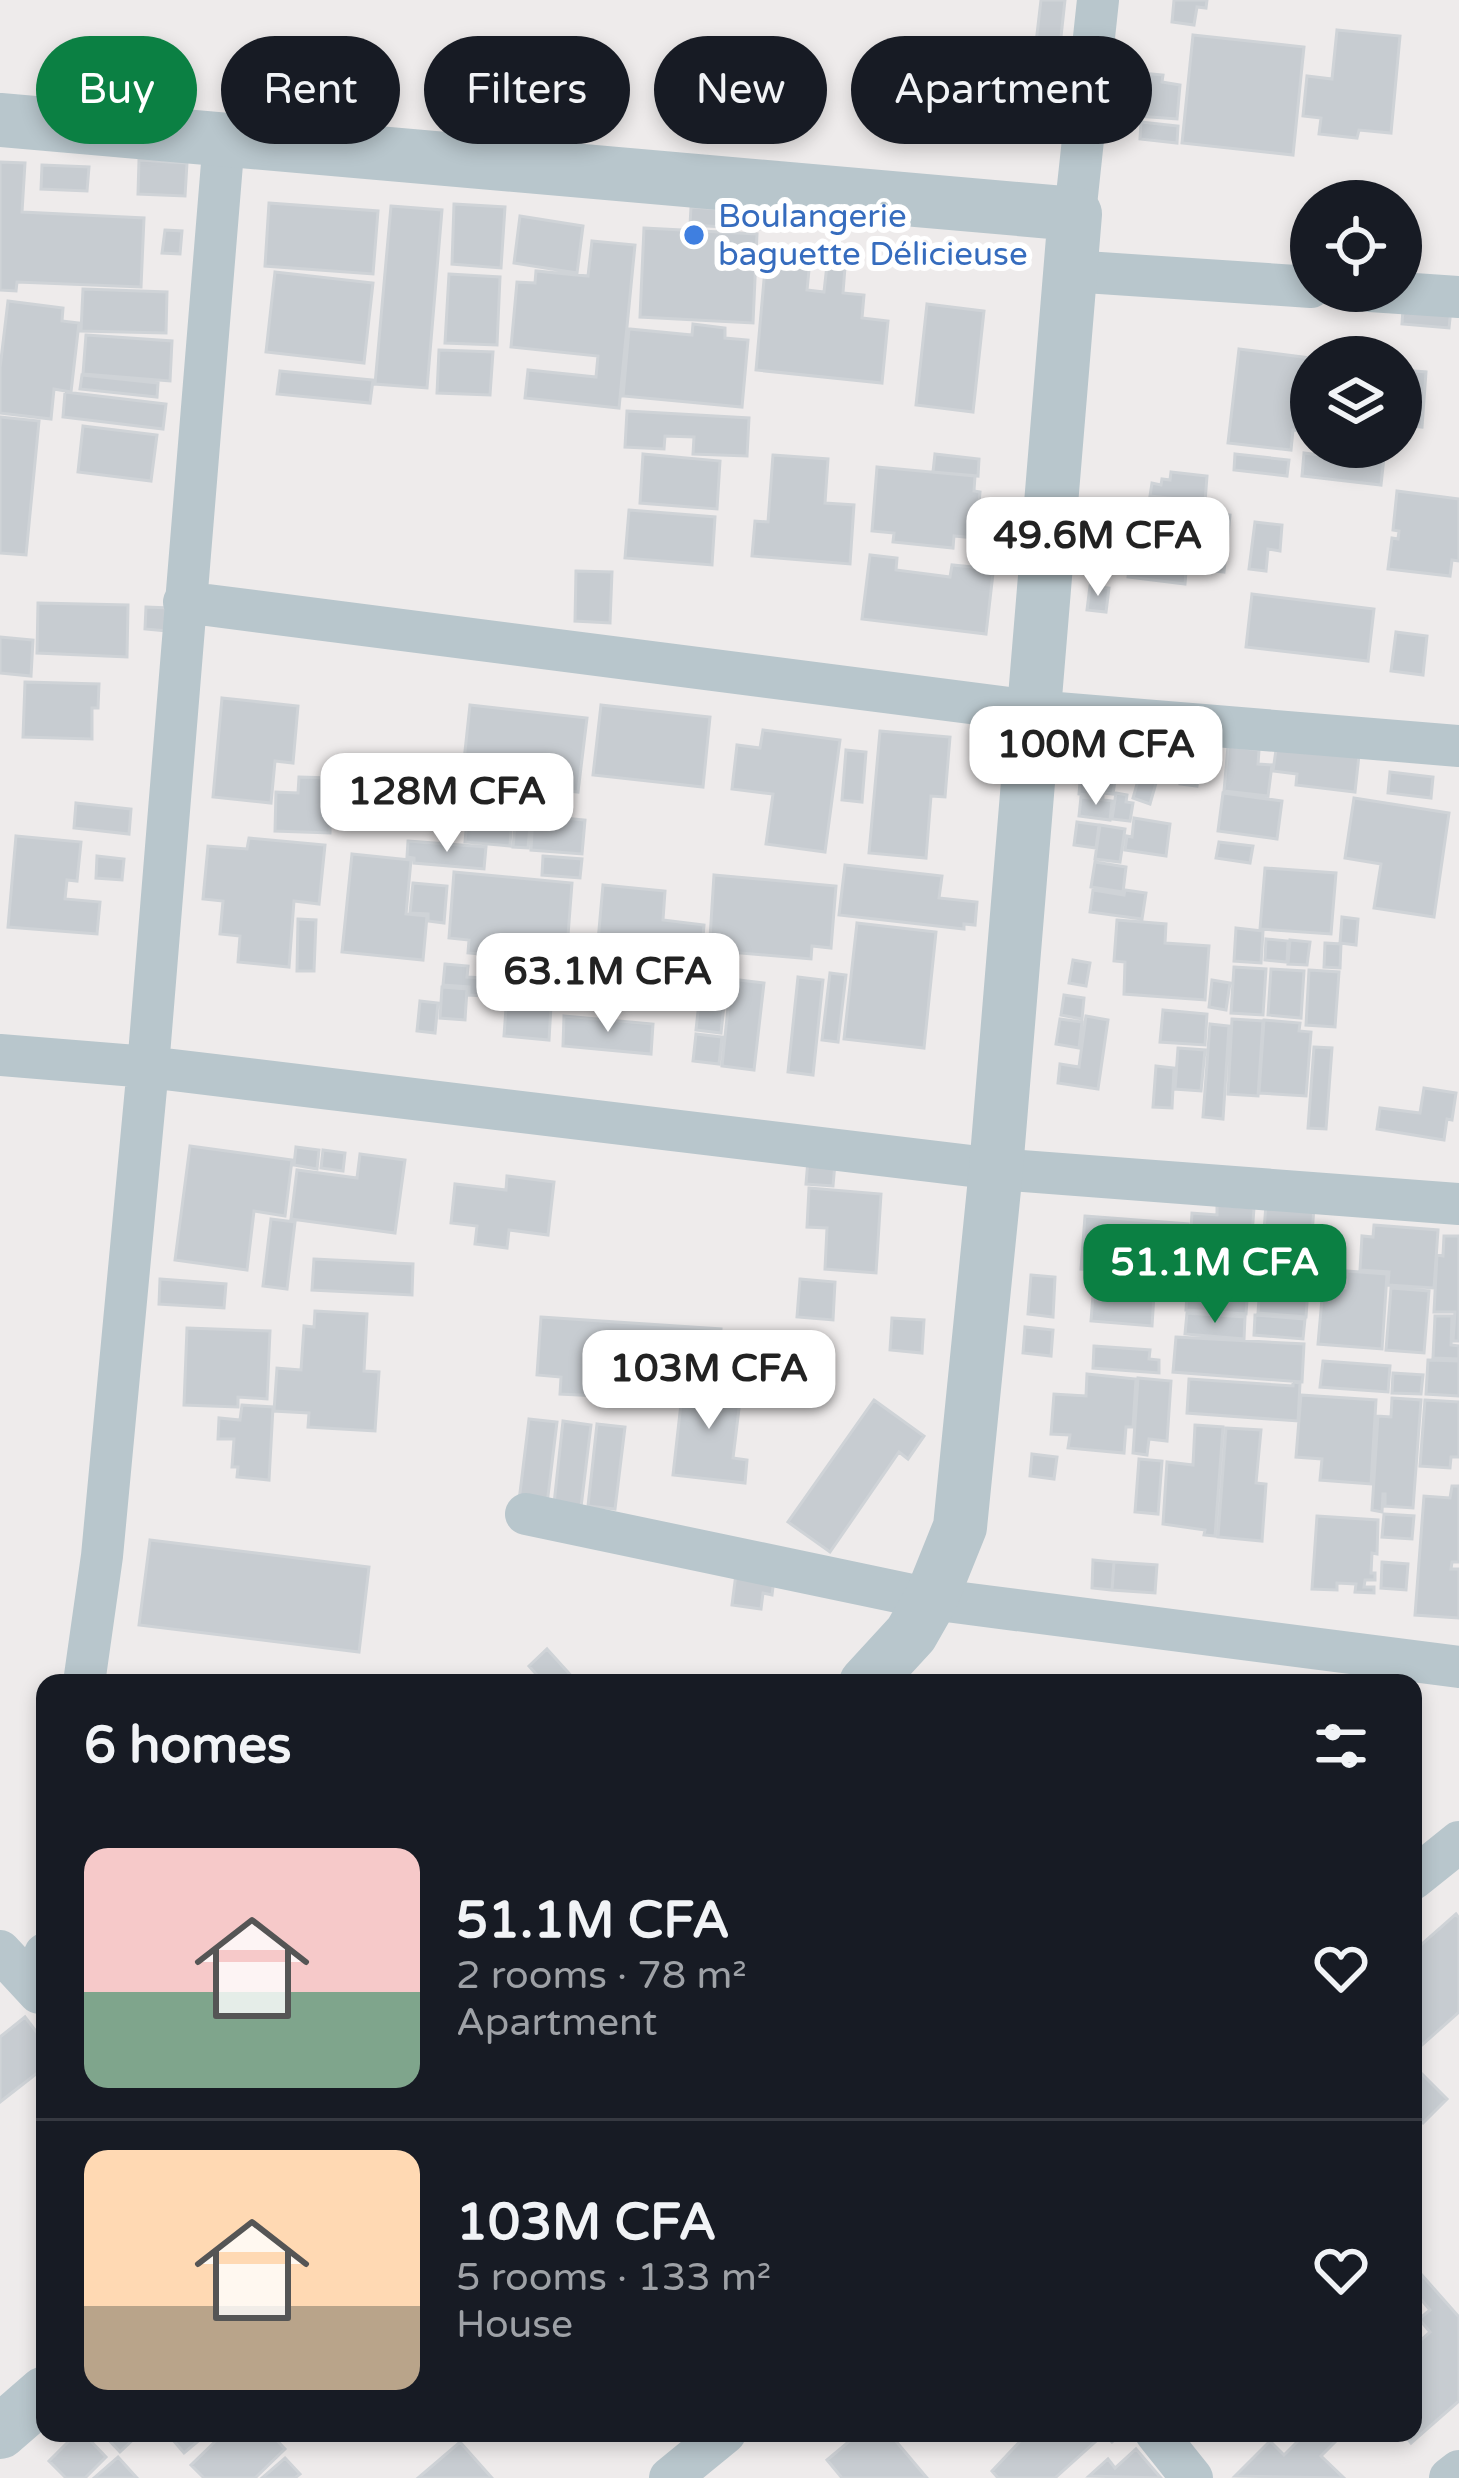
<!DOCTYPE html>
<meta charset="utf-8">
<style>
body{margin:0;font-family:"Varela Round",sans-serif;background:#20242c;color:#f1f3f6;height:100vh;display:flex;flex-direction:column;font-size:45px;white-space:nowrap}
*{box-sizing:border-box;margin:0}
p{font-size:39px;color:#9ea1a6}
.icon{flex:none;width:66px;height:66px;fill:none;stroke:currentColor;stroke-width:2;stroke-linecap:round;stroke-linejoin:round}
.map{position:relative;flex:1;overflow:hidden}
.drawer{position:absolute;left:36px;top:1674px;width:1386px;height:768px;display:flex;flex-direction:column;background:#171b24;border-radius:24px;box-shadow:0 6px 18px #0003}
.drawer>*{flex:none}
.guide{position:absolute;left:36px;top:36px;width:1389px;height:108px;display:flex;gap:24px}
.controls{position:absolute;left:1290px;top:180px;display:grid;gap:24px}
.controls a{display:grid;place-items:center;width:132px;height:132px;border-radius:50%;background:#171b24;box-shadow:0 6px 18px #0003;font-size:60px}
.price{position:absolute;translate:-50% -102px;padding:0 27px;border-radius:24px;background:#fff;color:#222;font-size:39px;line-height:78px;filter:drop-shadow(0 3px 6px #0008)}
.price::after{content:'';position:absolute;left:50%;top:72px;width:36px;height:27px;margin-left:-18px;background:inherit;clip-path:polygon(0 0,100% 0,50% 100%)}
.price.current{background:#0b8043;color:#fff}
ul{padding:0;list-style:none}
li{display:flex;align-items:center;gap:36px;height:300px;padding:0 48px}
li+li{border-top:3px solid #363941}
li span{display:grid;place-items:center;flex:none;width:336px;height:240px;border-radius:24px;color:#555}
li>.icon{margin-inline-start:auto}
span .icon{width:144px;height:144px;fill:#fffc;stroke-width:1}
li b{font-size:51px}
h2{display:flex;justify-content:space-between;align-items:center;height:144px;padding:0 48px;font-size:51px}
.pill{padding:0 42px;border-radius:54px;background:#171b24;box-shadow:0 6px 18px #0003;font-size:42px;line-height:108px}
.pill.current{background:#0b8043;color:#fff}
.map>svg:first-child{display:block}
.building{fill:#c7ccd1;stroke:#cfd3d7;stroke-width:3}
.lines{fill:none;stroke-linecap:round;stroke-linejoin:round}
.minor{stroke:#b8c6cc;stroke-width:42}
.tertiary{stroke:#b8c6cc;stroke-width:54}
.shop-dot{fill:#3f7fe0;stroke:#fff;stroke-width:4.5}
.labels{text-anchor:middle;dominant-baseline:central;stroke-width:12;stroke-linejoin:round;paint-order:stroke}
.shop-label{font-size:33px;fill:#366cbe;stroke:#fff;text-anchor:start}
</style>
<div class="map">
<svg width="1459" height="2478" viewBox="0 0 1459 2478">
<rect width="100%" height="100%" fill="#eeebeb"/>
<!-- building -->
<path class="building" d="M1041,0H1065L1060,46L1036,43Z
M1174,0H1207L1206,8L1197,7L1194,25L1172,22Z
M1337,30L1400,36L1391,133L1359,130L1357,138L1319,134L1321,118L1303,116L1307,76L1332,79Z
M1193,35L1304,47L1293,155L1182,143Z
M1141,73L1163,75L1162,82L1180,85L1177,119L1137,116Z
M1141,122L1178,126L1177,143L1140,139Z
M139,160L187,163L185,196L138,194Z
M0,162L25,163L22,212L144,218L141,287L17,282L16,291L0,290Z
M42,165L89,167L87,191L41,189Z
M269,203L378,211L373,274L265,266Z
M454,204L505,207L501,268L452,264Z
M391,206L442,210L427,388L375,384Z
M691,207L760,212L759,229L690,225Z
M520,216L583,226L577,273L514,263Z
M644,228L757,234L753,323L640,317Z
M165,230L182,231L180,254L162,253Z
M592,241L635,245L619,408L525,398L528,370L596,377L598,356L511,347L517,282L535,283L536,271L588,276Z
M767,246L811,250L807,290L824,292L827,265L845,267L843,293L864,295L862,318L888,321L882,383L756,370Z
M275,272L373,283L364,363L266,352Z
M449,274L500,277L497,345L445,343Z
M83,289L167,292L166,333L81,331Z
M1404,295L1452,299L1449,328L1402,324Z
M8,301L63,308L62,321L79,323L71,392L54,389L51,419L0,413V368Z
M927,304L984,311L973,412L916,405Z
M693,324L725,328V338L748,340L742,407L623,396L629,329L692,335Z
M86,335L172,341L170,381L83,374Z
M1239,349L1311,358V432L1293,430L1291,450L1228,443Z
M439,350L493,352L490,395L437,393Z
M1401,370L1426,372L1422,427L1401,425Z
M280,371L373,380L370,403L277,394Z
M82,375L158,383L157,397L80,389Z
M65,392L166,404L163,429L63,417Z
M627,411L749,418L747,456L693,454L694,437L665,436L664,449L625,447Z
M0,417L39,421L26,555L0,553Z
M83,426L157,435L151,481L78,472Z
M1350,452L1384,457L1381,485L1302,476L1304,453L1350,459Z
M643,454L720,461L717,509L640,503Z
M935,454L979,459L978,476L933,472Z
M1235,454L1289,460L1287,476L1234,470Z
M773,455L828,459L825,503L854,505L850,564L752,556L755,521L768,522Z
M877,467L975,476L974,491L980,492L976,538L954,536L953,548L893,542L894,533L872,531Z
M1171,472L1207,476L1205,502L1150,496L1152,483L1161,485L1162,479L1170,480Z
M1397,491L1459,499V561L1452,560L1450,576L1388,569L1392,538L1398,539L1399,531L1393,530Z
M1142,507L1198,514L1192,573L1186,572L1185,584L1128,577L1134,526L1140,527Z
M629,510L715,517L712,565L625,558Z
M1211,513L1230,515L1224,572L1205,570Z
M1255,522L1282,525L1280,551L1268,549L1266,571L1249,569Z
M974,553L995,556L986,634L862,619L870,555L897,558L896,570L950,577L952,565L973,567Z
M576,571L612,572L610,623L575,621Z
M1090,586L1109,588L1106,612L1087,610Z
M1252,594L1374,609L1368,661L1246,647Z
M38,603L128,605L127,657L37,653Z
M146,607L169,608L168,631L145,629Z
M1396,632L1427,636L1423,675L1391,671Z
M0,637L33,640L31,676L0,673Z
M25,682L99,684L98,708H92V739L23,737Z
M222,698L298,706L293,763L275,761L271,803L213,797Z
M470,705L587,718L578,792L462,779Z
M601,705L710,717L703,787L593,775Z
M1132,725L1174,739L1167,763L1124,750Z
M763,730L840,740L825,852L766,844L773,794L732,789L737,745L760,748Z
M880,731L950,737L945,797L931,796L926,858L869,853Z
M1278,736L1360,746L1355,792L1296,785L1297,774L1273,771Z
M1228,746L1259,750L1258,764L1272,765L1268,796L1224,791Z
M846,750L866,752L862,802L842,800Z
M1124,755L1160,769L1150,804L1133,798L1139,777L1120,770Z
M338,756L453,766L448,828L333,818Z
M1182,762L1200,764L1197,786L1180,784Z
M1081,770L1116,773L1113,794L1103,793V797L1079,794Z
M1390,772L1433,777L1431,798L1388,793Z
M299,777L331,778L330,833L275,831L276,792L298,793Z
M1116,793L1127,795L1126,802L1133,803L1130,821L1112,819Z
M1223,793L1282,801L1277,839L1218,831Z
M1081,797L1112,801L1110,820L1079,816Z
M1354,798L1449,813L1434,917L1374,908L1381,864L1345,858Z
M76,803L131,809L129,834L74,828Z
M468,808L512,812L510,846L465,842Z
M516,814L531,815L528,848L513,847Z
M533,815L585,820L582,854L531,850Z
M1134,818L1170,824L1166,856L1125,850L1127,836L1132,837Z
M1077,822L1099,825L1096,848L1074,845Z
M1100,825L1125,829L1120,862L1095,859Z
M16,836L81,842L77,881L67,880L65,899L100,902L97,934L8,927Z
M249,838L325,845L319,904L294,901L289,967L238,962L240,936L220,934L223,901L203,899L208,846L247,849Z
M408,841L486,847L484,869L414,863V858L407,857Z
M1219,842L1253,846L1250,863L1216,858Z
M352,854L411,860L406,914L427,916L423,960L342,952Z
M97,856L124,859L122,880L96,878Z
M543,856L582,859L580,878L542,875Z
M1095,862L1126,867L1123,892L1091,887Z
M845,865L942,876L939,898L977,902L975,925L964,924V929L839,915Z
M1265,868L1336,873L1331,934L1260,929Z
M454,872L572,883L567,948L546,946L545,960L468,953L469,940L449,938Z
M714,875L836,886L831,948L812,946L811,959L717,951L718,938H710Z
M413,883L447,886L444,923L428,921V914L410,913Z
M603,885L665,891L663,920L704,925L698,996L594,986Z
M1093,890L1124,895L1125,890L1146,893L1142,919L1090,912Z
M1342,917L1358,919L1356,945L1340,943Z
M298,919L316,920L314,971H297Z
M1117,920L1166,924L1165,943L1209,946L1205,1000L1124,994L1125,962L1114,961Z
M857,923L936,932L924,1048L844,1039Z
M1236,928L1263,931L1261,963L1234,961Z
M1266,939L1288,941L1287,962L1265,960Z
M1290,940L1310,942L1307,965L1288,964Z
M1325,943L1341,944L1340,968L1324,967Z
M1073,960L1090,963L1086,986L1069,983Z
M445,964L468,966L467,977L502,979L500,997L469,995V987L443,985Z
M703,965L728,967L721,1033L696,1030Z
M1234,967L1266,969L1263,1015L1231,1013Z
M1271,969L1304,971L1301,1018L1268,1015Z
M1309,970L1339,972L1335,1027L1306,1025Z
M540,972L566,974L563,1007L551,1006L549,1040L504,1036L508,980L539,983Z
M830,973L846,975L838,1042L822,1040Z
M798,977L823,980L813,1075L788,1072Z
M731,979L764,983L754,1070L722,1066Z
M1212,980L1230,983L1226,1010L1209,1007Z
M442,987L467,989L465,1020L440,1018Z
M1064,995L1084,998L1082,1019L1061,1015Z
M420,1001L438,1003L435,1033L417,1031Z
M1163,1010L1207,1014L1205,1045L1160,1042Z
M564,1016L653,1024L651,1054L563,1046Z
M1086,1016L1108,1020L1098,1089L1058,1083L1060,1064L1079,1067Z
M1060,1019L1082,1022L1079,1048L1056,1044Z
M1232,1019L1263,1021L1258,1096L1228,1094Z
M1264,1020L1300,1023L1299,1031L1311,1032L1306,1096L1259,1093Z
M1210,1024L1229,1026L1223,1119L1203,1117Z
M696,1034L722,1037L719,1064L693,1061Z
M1314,1047L1332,1048L1326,1129L1308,1128Z
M1178,1048L1205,1050L1201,1091L1175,1089Z
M1156,1066L1174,1068L1172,1108L1153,1107Z
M1424,1088L1456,1093L1452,1120L1447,1119L1444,1140L1377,1129L1380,1108L1420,1113Z
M190,1146L292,1160L285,1216L254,1211L247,1270L175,1260Z
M296,1147L319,1150L317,1169L294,1165Z
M323,1150L345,1153L343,1171L321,1168Z
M360,1154L405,1160L395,1233L291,1219L297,1170L357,1178Z
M808,1160L835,1163L833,1186L806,1184Z
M507,1176L554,1182L548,1235L509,1230L507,1248L475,1244L477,1226L451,1223L455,1184L506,1190Z
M809,1188L881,1194L876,1273L825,1269L827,1228L807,1227Z
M1266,1204L1314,1207L1306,1317L1258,1313Z
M1217,1205L1254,1208L1246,1314L1186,1310L1192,1213L1217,1215Z
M1085,1216L1188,1224L1184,1283L1155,1280L1152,1326L1091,1321L1095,1270L1081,1269Z
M271,1219L295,1222L287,1289L263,1286Z
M1374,1225L1438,1230L1434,1288L1388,1285L1389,1272L1360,1270L1362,1236L1373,1237Z
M1444,1236H1459V1341H1453L1455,1312H1434L1437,1255L1443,1256Z
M314,1259L413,1264L412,1295L312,1290Z
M1347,1271L1387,1274L1382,1349L1318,1344L1323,1287L1346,1288Z
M1031,1275L1055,1277L1053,1317L1028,1314Z
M160,1279L226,1284L224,1308L159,1304Z
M800,1279L835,1282L833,1320L797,1317Z
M1391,1288L1429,1291L1424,1353L1386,1350Z
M315,1311L367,1314L364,1371L379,1372L375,1431L308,1427L309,1413L274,1411L277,1368L301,1370L304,1326L314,1327Z
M1187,1313L1245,1317L1244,1339L1185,1334Z
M1255,1315L1305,1319L1303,1339L1254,1335Z
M1435,1316H1452L1451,1345L1459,1346V1359L1433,1358Z
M541,1317L721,1329L719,1355L687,1353V1361L663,1360L662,1368L643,1367V1373L621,1371L618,1397L560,1394L561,1377L537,1375Z
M892,1318L924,1320L922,1353L890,1350Z
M1025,1327L1053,1330L1051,1356L1023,1353Z
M187,1328L270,1331L267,1399L238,1397V1407L184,1405Z
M1176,1337L1304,1344L1302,1382L1173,1372Z
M1094,1346L1150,1350L1149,1359L1159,1360V1373L1093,1368Z
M1428,1360L1459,1361V1396L1426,1394Z
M1323,1361L1390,1366L1388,1392L1320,1387Z
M1393,1373L1423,1375L1421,1394L1392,1393Z
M1087,1374L1136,1379L1133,1427H1126L1124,1453L1068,1448L1070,1435L1051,1434L1054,1394L1086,1396Z
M684,1377L742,1384L733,1458L747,1460L745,1483L673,1475Z
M1138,1378L1171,1381L1167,1441L1149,1439L1147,1455L1133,1453Z
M1189,1379L1293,1386V1382L1300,1383L1298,1421L1187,1413Z
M1301,1395L1376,1400L1371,1484L1320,1480L1322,1459L1296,1457Z
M1392,1398L1421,1400L1413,1508L1385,1506V1494H1383L1382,1512L1372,1510L1378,1416L1391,1417Z
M874,1400L924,1436L908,1459L899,1452L830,1552L788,1522Z
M1425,1400L1459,1402V1457H1451L1450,1468L1420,1466Z
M242,1405L273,1407L269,1480L237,1477L238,1467H232L234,1439H218L219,1418L240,1420Z
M529,1419L557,1422L547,1504L519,1501Z
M563,1421L591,1425L581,1507L554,1504Z
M597,1424L625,1427L615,1509L588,1506Z
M1195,1425L1223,1427L1215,1536L1204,1535L1205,1530L1163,1524L1167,1462L1193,1465Z
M1226,1428L1261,1430L1256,1483L1266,1484L1262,1541L1218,1537Z
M1032,1454L1057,1457L1054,1479L1030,1476Z
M1139,1459L1162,1461L1158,1514L1135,1512Z
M1452,1486H1459V1562H1452L1451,1569H1459V1618L1415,1615L1424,1496L1450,1498Z
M1384,1514L1414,1516L1412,1539L1382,1537Z
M1317,1516L1378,1520L1377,1554L1372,1553L1371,1573H1375V1580H1365L1364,1587H1374V1593L1355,1592L1356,1584L1337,1583V1590L1312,1589Z
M150,1540L369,1567L359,1652L139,1625Z
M1093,1560L1114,1562L1112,1590L1092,1588Z
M1114,1562L1157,1565L1155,1593L1112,1590Z
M1382,1562L1408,1564L1406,1590L1381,1588Z
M737,1566L775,1571L772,1595L763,1593L761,1609L732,1605Z
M547,1649L575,1680L572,1683H544L529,1666Z
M1456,1914L1459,1918V2012L1413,2053V1952Z
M25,2017L45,2043V2067L0,2102V2037Z
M1413,2065L1447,2099L1423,2123L1413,2114Z
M1413,2265L1459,2317V2401L1411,2443L1403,2433H1413V2347L1430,2332L1419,2319L1430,2310L1413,2290Z
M77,2433H83L106,2457L85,2478H66L49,2461Z
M102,2433H138L139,2434L120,2452Z
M167,2433H208L184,2453Z
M224,2433H270L285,2449L255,2478H204L191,2465Z
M859,2433H889L927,2478H842L827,2460Z
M1028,2433H1122L1112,2442L1104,2434L1055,2478H998L992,2471Z
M1306,2433H1344L1321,2456L1344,2478L1235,2476L1270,2441L1284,2455Z
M460,2442L492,2478H418Z
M1136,2449L1161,2478L1089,2476L1108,2459L1115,2468Z
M118,2457L137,2478H94Z
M285,2458L300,2474L295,2478H262Z"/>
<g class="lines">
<!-- minor -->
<path class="minor" d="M1075,214L1098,0
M1070,271L1311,287
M1370,291L1459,297
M184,602L1033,711L1459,746
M0,1055L148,1067L996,1169L1459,1204
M526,1514L931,1599L1459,1667
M84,1683L102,1556L148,1067L224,139
M1413,1879L1459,1842
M0,1951L39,1993L45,1954
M1156,2433L1192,2478
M670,2478L725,2433
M1450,2478L1459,2471"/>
<!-- tertiary -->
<path class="tertiary" d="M0,120L1075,214L996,1169L960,1527L931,1599L911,1634L866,1683
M0,2432L45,2393"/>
</g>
<!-- markers -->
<circle class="shop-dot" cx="694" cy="235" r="12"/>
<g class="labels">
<!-- shop labels -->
<g class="shop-label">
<text x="718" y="216">Boulangerie<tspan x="718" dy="38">baguette Délicieuse</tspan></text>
</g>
</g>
</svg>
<div class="controls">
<a><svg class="icon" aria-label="locate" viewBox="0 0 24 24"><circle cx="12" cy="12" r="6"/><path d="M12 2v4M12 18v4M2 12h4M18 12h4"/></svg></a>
<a><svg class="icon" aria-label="layers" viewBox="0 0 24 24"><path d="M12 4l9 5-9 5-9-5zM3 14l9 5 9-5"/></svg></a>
</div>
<b class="price" style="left:1098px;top:599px">49.6M CFA</b>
<b class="price" style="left:1096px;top:808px">100M CFA</b>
<b class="price" style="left:447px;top:855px">128M CFA</b>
<b class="price" style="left:608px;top:1035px">63.1M CFA</b>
<b class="price current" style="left:1215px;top:1326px">51.1M CFA</b>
<b class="price" style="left:709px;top:1432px">103M CFA</b>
<div class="guide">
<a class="pill current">Buy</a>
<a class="pill">Rent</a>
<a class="pill">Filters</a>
<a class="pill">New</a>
<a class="pill">Apartment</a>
</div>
<section class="drawer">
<h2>6 homes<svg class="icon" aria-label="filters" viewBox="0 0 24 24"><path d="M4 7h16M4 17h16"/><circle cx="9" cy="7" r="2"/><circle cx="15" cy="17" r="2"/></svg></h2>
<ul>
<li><span style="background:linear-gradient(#f6c9c9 60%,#7fa58c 0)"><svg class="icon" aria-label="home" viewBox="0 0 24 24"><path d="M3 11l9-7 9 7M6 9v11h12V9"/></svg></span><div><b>51.1M CFA</b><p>2 rooms · 78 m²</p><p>Apartment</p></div><svg class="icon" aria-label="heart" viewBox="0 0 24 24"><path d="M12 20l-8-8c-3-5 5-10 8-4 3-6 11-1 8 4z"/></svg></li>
<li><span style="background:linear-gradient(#ffd9b3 65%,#b9a48a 0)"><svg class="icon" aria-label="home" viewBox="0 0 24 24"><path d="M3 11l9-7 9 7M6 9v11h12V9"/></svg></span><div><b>103M CFA</b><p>5 rooms · 133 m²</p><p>House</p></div><svg class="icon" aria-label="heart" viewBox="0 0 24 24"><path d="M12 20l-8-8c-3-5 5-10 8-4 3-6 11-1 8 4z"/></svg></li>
</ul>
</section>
</div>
